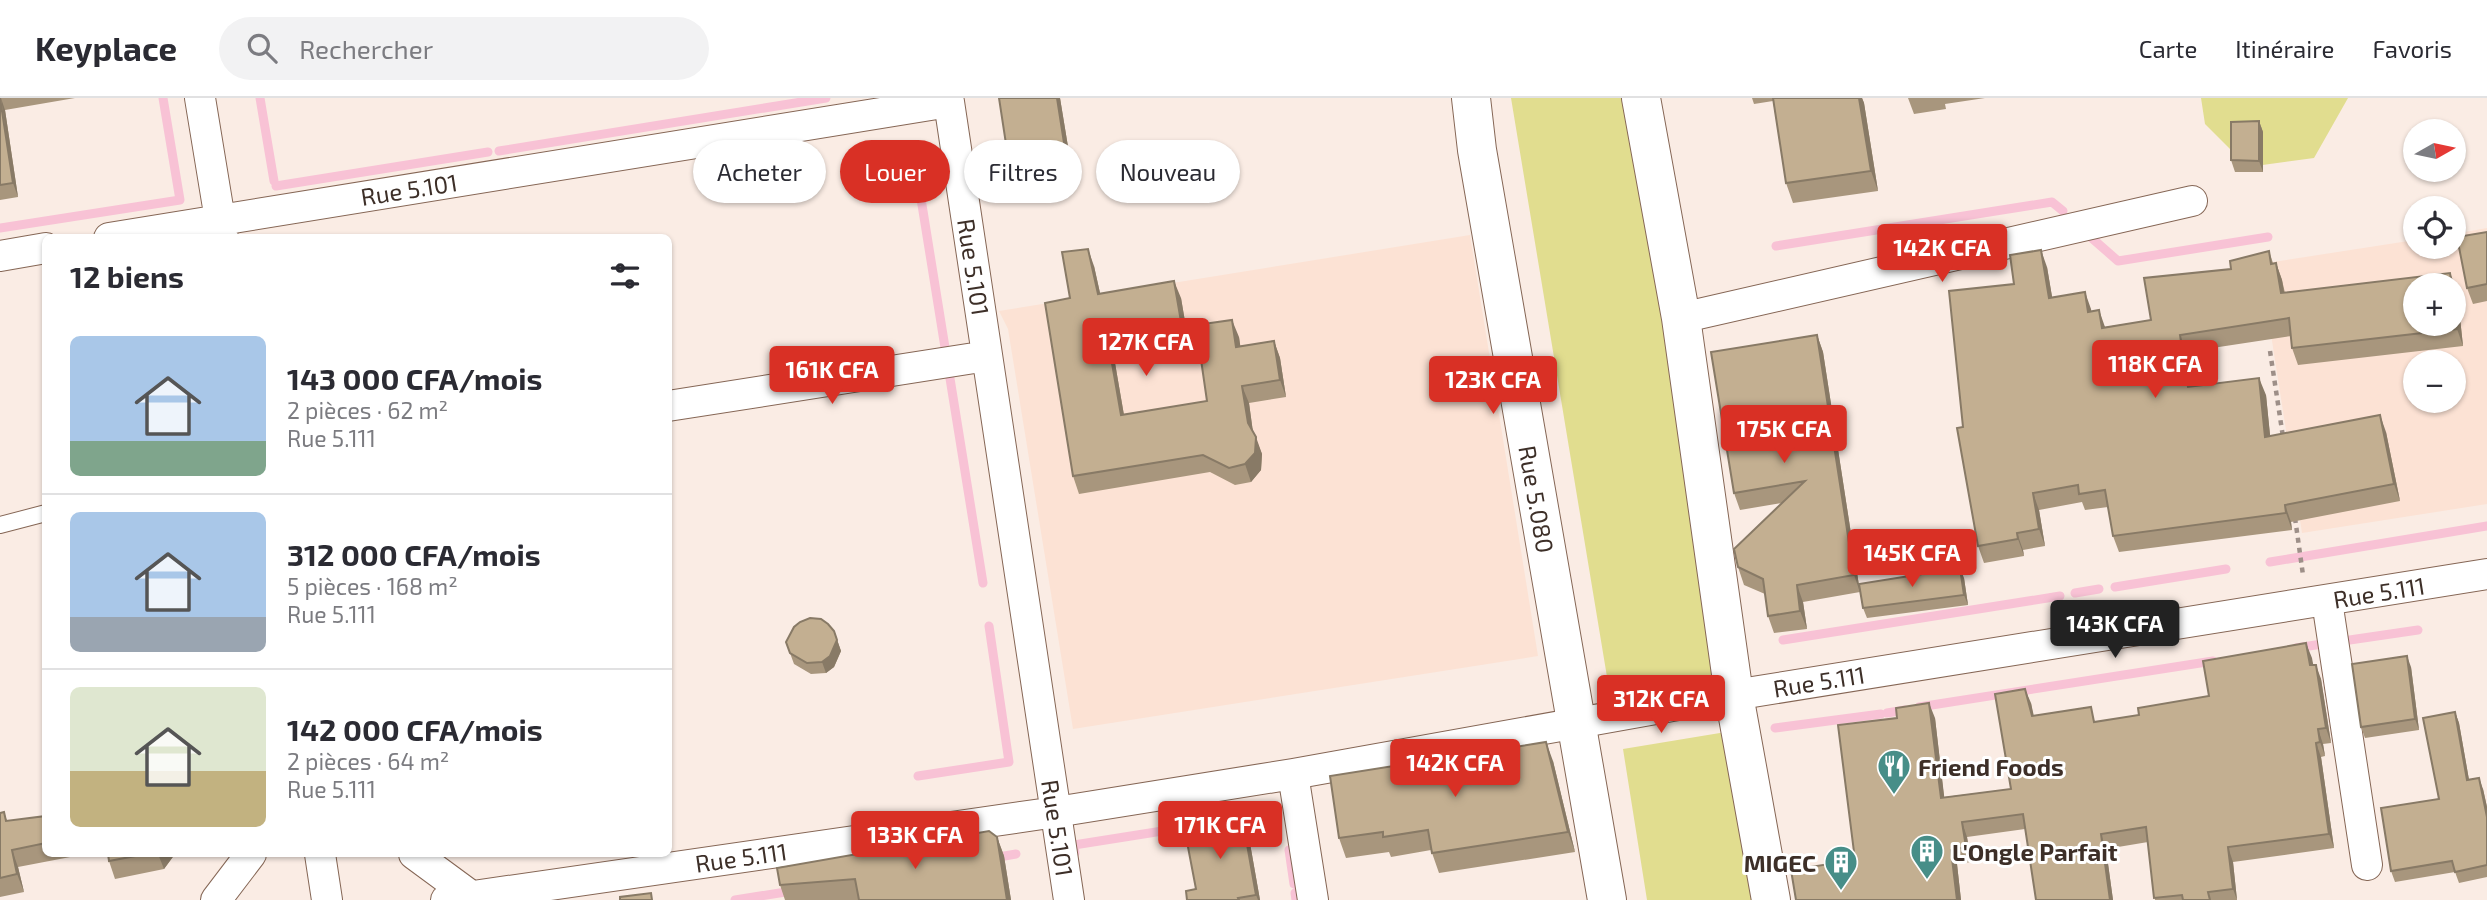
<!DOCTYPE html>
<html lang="fr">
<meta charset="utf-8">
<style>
body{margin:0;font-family:"Exo 2",sans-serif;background:#f2f2f3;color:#2b2b33;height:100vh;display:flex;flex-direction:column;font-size:26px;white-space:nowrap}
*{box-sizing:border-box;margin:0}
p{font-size:23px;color:#7c7c81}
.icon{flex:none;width:38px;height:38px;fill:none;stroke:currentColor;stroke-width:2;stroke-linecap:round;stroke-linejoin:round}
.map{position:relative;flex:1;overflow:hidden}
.panel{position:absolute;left:42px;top:136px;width:630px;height:623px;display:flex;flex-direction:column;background:#fff;border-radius:10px;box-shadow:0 2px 5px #0004}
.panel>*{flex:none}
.hud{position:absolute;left:693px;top:42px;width:665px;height:63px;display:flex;gap:14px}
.needle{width:46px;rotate:81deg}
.buttons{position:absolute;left:2403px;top:21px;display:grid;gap:14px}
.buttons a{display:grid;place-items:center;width:63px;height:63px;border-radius:50%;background:#fff;box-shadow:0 2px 5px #0004;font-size:35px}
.price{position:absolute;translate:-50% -60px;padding:0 16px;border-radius:7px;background:#d93025;color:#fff;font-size:23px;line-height:46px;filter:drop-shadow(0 2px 4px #0008)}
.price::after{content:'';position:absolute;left:50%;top:42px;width:21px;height:16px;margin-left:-10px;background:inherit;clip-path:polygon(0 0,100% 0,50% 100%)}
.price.selected{background:#222;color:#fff}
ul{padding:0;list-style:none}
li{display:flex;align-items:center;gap:21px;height:175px;padding:0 28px}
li+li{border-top:2px solid #e1e1e2}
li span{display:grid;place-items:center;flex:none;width:196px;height:140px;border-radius:10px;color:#555}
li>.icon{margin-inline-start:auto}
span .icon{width:84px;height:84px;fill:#fffc;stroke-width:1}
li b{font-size:30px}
h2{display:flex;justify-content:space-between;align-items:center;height:84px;padding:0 28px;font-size:30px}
.chip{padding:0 24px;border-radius:32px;background:#fff;box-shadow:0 2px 5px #0004;font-size:24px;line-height:63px}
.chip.selected{background:#d93025;color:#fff}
header{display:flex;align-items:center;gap:42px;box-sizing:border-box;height:98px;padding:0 35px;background:#fff;border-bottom:2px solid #e1e1e2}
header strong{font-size:33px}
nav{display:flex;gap:38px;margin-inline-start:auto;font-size:24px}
.search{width:490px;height:63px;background:#f2f2f3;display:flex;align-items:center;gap:18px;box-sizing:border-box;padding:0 24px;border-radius:38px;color:#7c7c81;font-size:26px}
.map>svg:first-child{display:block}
.built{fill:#fce2d4;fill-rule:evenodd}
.green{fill:#e1dd8f}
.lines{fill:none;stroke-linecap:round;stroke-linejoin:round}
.stream{stroke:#f8c2d5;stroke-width:9}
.service-casing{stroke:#856655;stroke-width:18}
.minor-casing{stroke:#856655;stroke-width:32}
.secondary-casing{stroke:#856655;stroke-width:40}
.path{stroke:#9d8f88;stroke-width:4.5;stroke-dasharray:5 5;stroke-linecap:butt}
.service{stroke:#fff;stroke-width:16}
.minor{stroke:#fff;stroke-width:30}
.secondary{stroke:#fff;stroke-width:38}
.wall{fill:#a8967d}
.shaded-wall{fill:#887a66}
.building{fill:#c3af91;stroke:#887a66;stroke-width:2}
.labels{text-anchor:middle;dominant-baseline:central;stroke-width:6;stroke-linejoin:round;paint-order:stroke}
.street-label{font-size:24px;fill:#3d2f28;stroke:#fff}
.poi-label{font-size:24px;font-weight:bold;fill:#3d2f28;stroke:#fff;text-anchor:start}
</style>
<header>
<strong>Keyplace</strong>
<div class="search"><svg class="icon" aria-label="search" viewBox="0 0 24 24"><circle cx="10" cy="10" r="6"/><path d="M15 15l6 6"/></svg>Rechercher</div>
<nav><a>Carte</a><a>Itinéraire</a><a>Favoris</a></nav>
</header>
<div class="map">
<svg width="2487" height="802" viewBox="0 0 2487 802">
<rect width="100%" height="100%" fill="#faece4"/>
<!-- built -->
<path class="built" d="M2487,130V406L2302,435L2260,166L2415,142V149H2454V136ZM2415,187H2454V226H2415ZM2415,264H2454V303H2415Z
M1470,137L1538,558L1073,631L1008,231L999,213Z"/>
<!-- green -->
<path class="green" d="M1511,0H1631L1728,589L1612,609Z
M2201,0H2348L2314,60L2248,69L2205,26Z
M1732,633L1760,802H1647L1623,651Z"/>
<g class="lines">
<!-- stream -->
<path class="stream" d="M260,0L274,83
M913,51L983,485
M499,53L826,0
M276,88L488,54
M0,130L180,102L163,0
M2086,135L2118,163L2268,139
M1776,148L2052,104L2063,113
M2270,464L2487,428
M2115,489L2226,471
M2075,495L2099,491
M1783,542L2060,498
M2336,544L2418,532
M2296,550L2322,546
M1919,609L2213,563
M1887,615L1905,612
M1775,630L1881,616
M918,678L1009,664L989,528
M1289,752L1294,786
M1075,755L1074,747L1194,728
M993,760L1016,756
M1295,795L1296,802
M735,802L792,793"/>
<defs>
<path id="service" d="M0,427L46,415"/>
<path id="minor" d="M200,0L223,140
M109,140L949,4L1069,802
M0,158L46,150
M1681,220L2192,103
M668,308L987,258
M2327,503L2367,767
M1293,676L1313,802
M320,756L327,802
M414,756L471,798L467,802
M216,802L251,756
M446,802L1056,714L1293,676L1734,597L2487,476"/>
<path id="secondary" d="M1471,0L1477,52L1607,802
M1641,0L1681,220L1734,597L1771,802"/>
</defs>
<!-- service casing -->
<use href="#service" class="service-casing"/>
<!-- minor casing -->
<use href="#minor" class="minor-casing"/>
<!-- secondary casing -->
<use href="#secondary" class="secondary-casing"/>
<!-- path -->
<path class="path" d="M2270,253L2283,339
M2295,420L2303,477"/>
<!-- service -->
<use href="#service" class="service"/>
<!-- minor -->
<use href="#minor" class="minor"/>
<!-- secondary -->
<use href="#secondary" class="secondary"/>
</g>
<!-- wall -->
<path class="wall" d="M0,0H75L5,12L18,99L0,102Z
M1060,0L1073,79L1016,88L1010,72Z
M1752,0H1862L1864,5L1878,93L1793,105L1786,85L1773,3L1754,6Z
M1908,0H1985L1945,6L1946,11L1914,16Z
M2259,23L2263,34V74H2235L2231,62Z
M2487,134V203L2473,206L2467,190Z
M2269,153L2273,165H2276L2282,182L2285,195L2457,192L2463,248L2298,267L2292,250L2291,238L2186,254L2192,289L2266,297L2270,338L2386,334L2400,403L2291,424L2292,432L2119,454L2113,438L2108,409L2085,412L2082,404L2039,412L2045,448L2023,452L2024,458L1984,465L1978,448L1963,329L2014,186L2047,169L2052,199L2091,211V213L2105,229L2151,222L2231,171Z
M1094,168L1100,195L1181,200L1190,253L1115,265L1124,317L1207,303L1239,239L1240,248L1274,243L1280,260L1286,299L1249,305L1253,334L1262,356L1261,372L1251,384L1235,387L1210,374L1079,396L1073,378L1070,200Z
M1817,237L1823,254L1860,494L1803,504L1807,531L1774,535L1768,518L1765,496L1744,487L1738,469L1782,405L1740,412L1734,395Z
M1964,480L1968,507L1867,520L1863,510Z
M834,533L841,553L834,569L826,575L811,576L794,566L790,555Z
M2306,545L2313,567L2321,581L2331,645L2323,646L2325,658L2321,659L2334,750L2233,764L2237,802H2155L2148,744L2106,751L2113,802H2036L2025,731L1967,739L1971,764L1957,766L1961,802H1796L1855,762L1935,620L1944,699L2011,691L2031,605L2033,617L2097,624L2139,617L2209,598Z
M2411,569L2419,632L2365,640L2361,629Z
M2455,614L2459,625L2469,682L2483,691L2487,709V779L2459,785L2455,774L2395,784L2391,773L2439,701Z
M1553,663L1575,754L1439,775L1431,752L1391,759L1389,754L1346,760L1339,740Z
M4,714L7,723L46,718V756H86L18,769L24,794L0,799V715Z
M1248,734L1260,802H1187L1196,791Z
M997,739L1004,758L1011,802H785L780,787Z
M108,756H175L164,771L115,781L109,763Z"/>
<!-- shaded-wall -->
<path class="shaded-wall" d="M1,0L5,12L18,99L13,85Z
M1057,0H1060L1073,79L1067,64Z
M1859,0H1862L1864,5L1878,93L1871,73Z
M2259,23L2263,34V74L2259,63Z
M1088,151L1094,168L1104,213L1098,196Z
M2041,152L2047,169L2055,216L2049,200Z
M2276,165L2282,182L2287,212L2281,195Z
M2450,175L2457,192L2463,248L2457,231L2454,202V187H2452Z
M1174,183L1181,200L1190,253L1183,235Z
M2085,194L2091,211L2094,231L2088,214Z
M2099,212L2105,229L2102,230Z
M1232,222L1239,239L1243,266L1236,249Z
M1817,237L1823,254L1860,494L1854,477Z
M2180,237L2186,254L2195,306L2188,289Z
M1274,243L1280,260L1286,299L1280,282Z
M1109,248L1115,265L1127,335L1121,317Z
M2259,280L2266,297L2272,356L2265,339Z
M1242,288L1249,305L1254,342L1248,325Z
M2380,317L2386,334L2400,403L2394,386Z
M1256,339L1262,356L1261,372L1251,384L1245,366Z
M2033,395L2039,412L2045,448L2039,431Z
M2285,407L2291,424L2292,432L2286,415Z
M2017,435L2023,452L2024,458L2018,441Z
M1960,470L1964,480L1968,507L1964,497Z
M1797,487L1803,504L1807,531L1800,513Z
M834,533L841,553L834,569L826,575L822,564Z
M2306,545L2312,560L2316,582L2310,567Z
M2407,558L2411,569L2419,632L2415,621Z
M2316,567L2321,581L2331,645L2326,630Z
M2025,591L2031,605L2037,632L2032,618Z
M1929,605L1935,620L1946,714L1941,700Z
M2455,614L2459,625L2471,693L2467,682Z
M2318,631L2323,646L2325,658L2320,644Z
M1546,644L1553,663L1575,754L1568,734Z
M2316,645L2321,659L2334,750L2329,736Z
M2479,680L2483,691L2487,709V719Z
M1242,718L1248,734L1260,802H1258L1256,797Z
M1962,724L1967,739L1971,764L1966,749Z
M2101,736L2106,751L2113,802H2110Z
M997,739L1004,758L1011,802H1007Z
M2228,749L2233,764L2237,802L2233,791Z
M12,752L18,769L24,794L17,776Z
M1951,752L1957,766L1961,802H1957Z
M158,756H175L164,771Z"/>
<!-- building -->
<path class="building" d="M0,0L13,85L0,87Z
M999,0H1057L1067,64L1010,72Z
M1773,0H1859L1871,73L1786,85Z
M2259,23V63L2231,62V24Z
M2487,134V186L2467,190L2457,139Z
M1088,151L1098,196L1174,183L1183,235L1109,248L1121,317L1207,303L1196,227L1232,222L1236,249L1274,243L1280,282L1242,288L1248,325L1256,339L1255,355L1245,366L1229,370L1203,357L1073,378L1045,205L1070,200L1062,154Z
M2041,152L2049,200L2085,194L2088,214L2099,212L2102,230L2151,222L2144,180L2231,171L2230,163L2269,153L2271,166L2276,165L2281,195L2450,175L2452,187H2415V226H2454V202L2457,231L2292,250L2289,220L2180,237L2188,289L2259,280L2265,339L2380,317L2394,386L2285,407L2286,415L2113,438L2105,392L2079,396L2078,387L2033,395L2039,431L2017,435L2018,441L1978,448L1957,330L1963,329L1949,193L2014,186L2010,157Z
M1817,237L1854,477L1797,487L1800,513L1768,518L1763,481L1738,469L1734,451L1805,383L1734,395L1711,254Z
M1960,470L1964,497L1863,510L1859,486Z
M810,520L821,521L828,526L834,533L837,542L830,558L822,564L807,565L790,555L786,544L794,529L800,524Z
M2306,545L2310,567H2316L2326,630L2318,631L2320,644L2316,645L2329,736L2228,749L2233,791L2208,794L2210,802H2183L2182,797L2154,800L2146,729L2101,736L2110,802H2036L2023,716L1962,724L1966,749L1951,752L1957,802H1796L1791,772L1855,762L1838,627L1897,620L1896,610L1929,605L1941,700L2011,691L1995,596L2025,591L2032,618L2091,609L2094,624L2139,617L2138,610L2209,598L2203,563Z
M2407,558L2415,621L2361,629L2352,566Z
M2455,614L2467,682L2479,680L2487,719V767L2455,774L2452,763L2391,773L2381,710L2439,701L2423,620Z
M1546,644L1568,734L1432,755L1428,732L1383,739V734L1339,740L1330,678Z
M4,714L6,723L46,718V745L12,752L17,776L0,780V715Z
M1242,718L1256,797L1238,800L1239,802H1187L1186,793L1196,791L1184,728Z
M989,733L997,739L1007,802H859L855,781L780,787L777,770Z
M108,756H146L109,763Z
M651,795L652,802H620V799Z"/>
<!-- icons -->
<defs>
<symbol id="restaurant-pin" viewBox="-11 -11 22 30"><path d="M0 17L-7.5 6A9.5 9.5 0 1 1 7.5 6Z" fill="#478e88" stroke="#fff"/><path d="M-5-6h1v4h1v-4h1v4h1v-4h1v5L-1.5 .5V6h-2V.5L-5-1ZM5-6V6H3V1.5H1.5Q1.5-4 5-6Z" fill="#fff"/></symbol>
<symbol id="building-pin" viewBox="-11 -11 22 30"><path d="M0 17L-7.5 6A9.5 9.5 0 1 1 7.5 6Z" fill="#478e88" stroke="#fff"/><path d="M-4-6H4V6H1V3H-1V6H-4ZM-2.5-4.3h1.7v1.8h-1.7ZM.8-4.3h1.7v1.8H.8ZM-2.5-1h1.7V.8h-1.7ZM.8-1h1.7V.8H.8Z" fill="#fff"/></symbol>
</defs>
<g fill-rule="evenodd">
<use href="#restaurant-pin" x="1875" y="649" width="38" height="52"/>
<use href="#building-pin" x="1908" y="734" width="38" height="52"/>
<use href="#building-pin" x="1822" y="745" width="38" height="52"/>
</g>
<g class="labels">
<!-- street labels -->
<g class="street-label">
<text transform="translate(409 91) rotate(-9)">Rue 5.101</text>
<text transform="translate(974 169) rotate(81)">Rue 5.101</text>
<text transform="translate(1537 401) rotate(80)">Rue 5.080</text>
<text transform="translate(2379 494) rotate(-9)">Rue 5.111</text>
<text transform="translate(1819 583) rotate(-9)">Rue 5.111</text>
<text transform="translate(1058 730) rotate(81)">Rue 5.101</text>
<text transform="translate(741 759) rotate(-8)">Rue 5.111</text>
</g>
<!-- poi labels -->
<g class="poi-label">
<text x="1918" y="668">Friend Foods</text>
<text x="1952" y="753">L'Ongle Parfait</text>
<text x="1816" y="764" text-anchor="end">MIGEC</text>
</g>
</g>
</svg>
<div class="buttons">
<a><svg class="needle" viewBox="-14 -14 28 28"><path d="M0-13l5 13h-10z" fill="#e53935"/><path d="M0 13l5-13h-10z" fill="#7c7c81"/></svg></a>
<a><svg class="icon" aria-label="locate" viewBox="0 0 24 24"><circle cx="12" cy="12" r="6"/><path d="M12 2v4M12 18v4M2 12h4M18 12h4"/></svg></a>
<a>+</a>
<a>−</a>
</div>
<b class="price" style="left:1942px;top:186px">142K CFA</b>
<b class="price" style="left:1146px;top:280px">127K CFA</b>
<b class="price" style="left:2155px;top:302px">118K CFA</b>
<b class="price" style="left:832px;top:308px">161K CFA</b>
<b class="price" style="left:1493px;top:318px">123K CFA</b>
<b class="price" style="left:1784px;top:367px">175K CFA</b>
<b class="price" style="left:1912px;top:491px">145K CFA</b>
<b class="price selected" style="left:2115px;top:562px">143K CFA</b>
<b class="price" style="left:1661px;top:637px">312K CFA</b>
<b class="price" style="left:1455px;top:701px">142K CFA</b>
<b class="price" style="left:1220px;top:763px">171K CFA</b>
<b class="price" style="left:915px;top:773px">133K CFA</b>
<div class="hud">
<a class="chip">Acheter</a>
<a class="chip selected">Louer</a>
<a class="chip">Filtres</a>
<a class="chip">Nouveau</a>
</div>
<section class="panel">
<h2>12 biens<svg class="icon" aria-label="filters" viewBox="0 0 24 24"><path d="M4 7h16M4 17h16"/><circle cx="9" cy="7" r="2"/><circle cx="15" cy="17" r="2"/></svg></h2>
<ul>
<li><span style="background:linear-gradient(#a9c7e8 75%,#7fa58c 0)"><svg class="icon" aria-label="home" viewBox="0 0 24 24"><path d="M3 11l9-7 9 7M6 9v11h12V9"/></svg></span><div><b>143 000 CFA/mois</b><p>2 pièces · 62 m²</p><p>Rue 5.111</p></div></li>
<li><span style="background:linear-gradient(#a9c7e8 75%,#9aa5b1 0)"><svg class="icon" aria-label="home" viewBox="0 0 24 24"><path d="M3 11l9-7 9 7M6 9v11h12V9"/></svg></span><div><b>312 000 CFA/mois</b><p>5 pièces · 168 m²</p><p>Rue 5.111</p></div></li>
<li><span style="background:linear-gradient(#dfe7d0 60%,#c2b280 0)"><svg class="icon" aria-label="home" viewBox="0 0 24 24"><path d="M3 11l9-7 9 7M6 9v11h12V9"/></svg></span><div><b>142 000 CFA/mois</b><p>2 pièces · 64 m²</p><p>Rue 5.111</p></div></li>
</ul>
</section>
</div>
